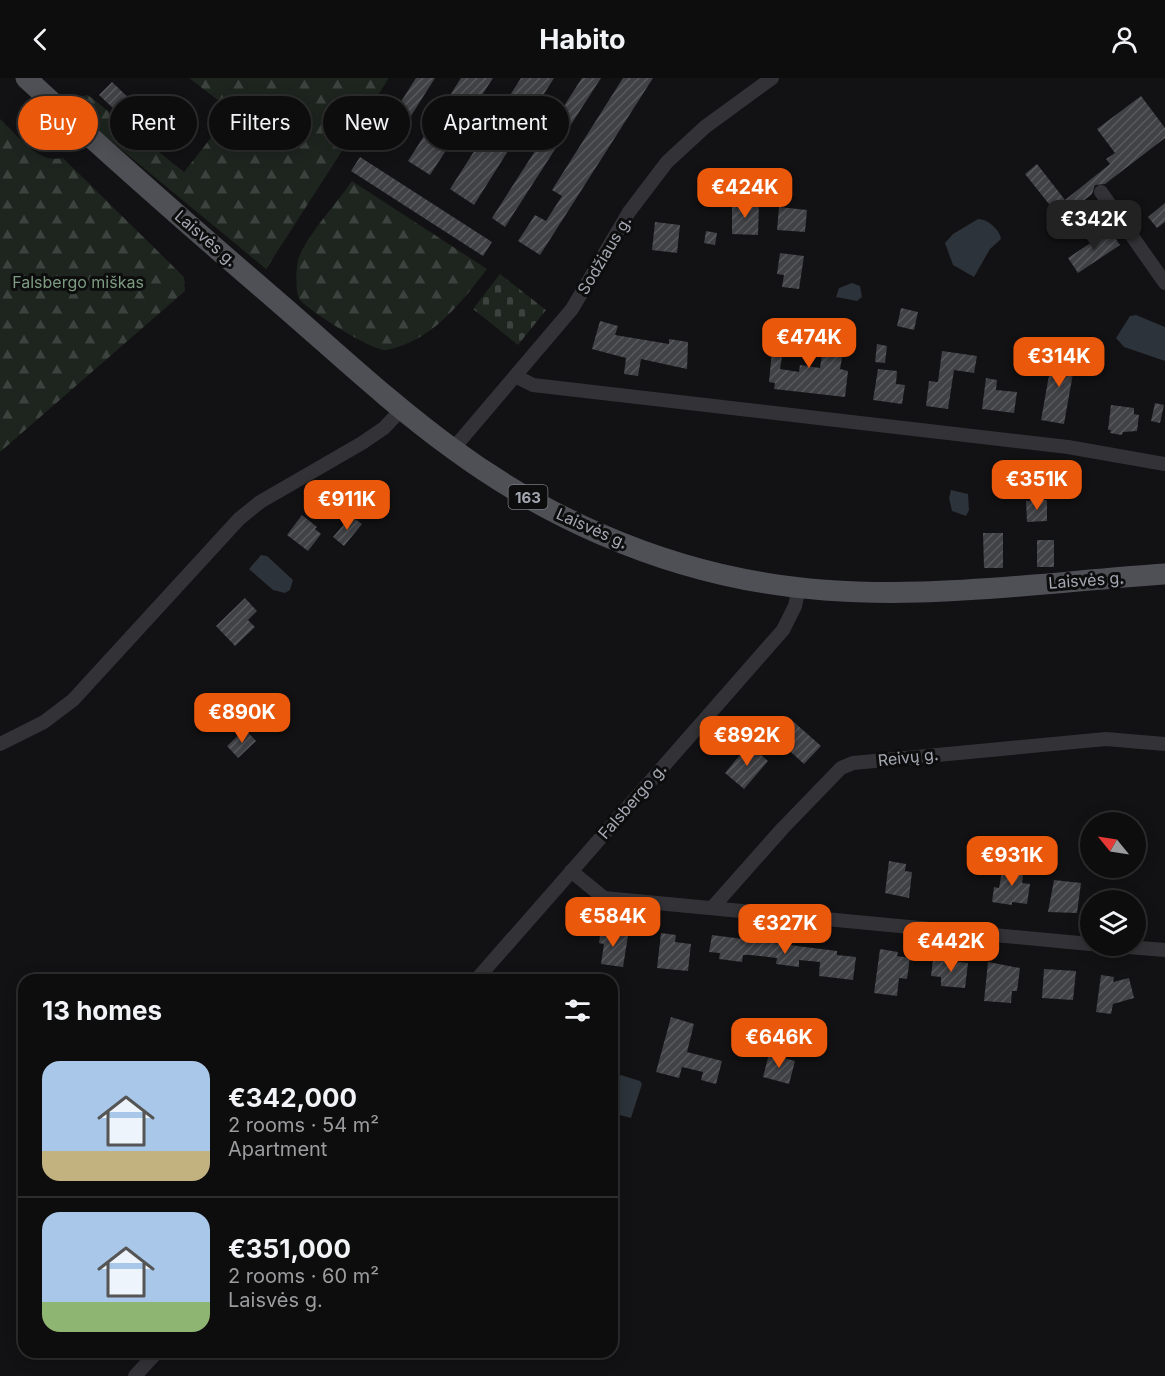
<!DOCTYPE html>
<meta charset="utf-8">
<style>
body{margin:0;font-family:Inter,sans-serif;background:#171617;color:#f1f3f6;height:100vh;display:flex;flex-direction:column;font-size:22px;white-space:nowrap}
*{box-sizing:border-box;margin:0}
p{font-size:20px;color:#9b9c9e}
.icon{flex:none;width:33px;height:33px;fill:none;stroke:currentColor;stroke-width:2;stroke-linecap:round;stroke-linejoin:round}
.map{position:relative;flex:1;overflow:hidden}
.panel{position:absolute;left:18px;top:896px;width:600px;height:384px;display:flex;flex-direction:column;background:#0e0d0e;border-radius:18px;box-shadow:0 3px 15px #0003,0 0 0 2px #2e2d2e}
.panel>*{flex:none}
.banner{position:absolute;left:18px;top:18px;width:600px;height:54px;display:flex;gap:12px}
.needle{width:39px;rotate:300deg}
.fabs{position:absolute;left:1080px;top:734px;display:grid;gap:12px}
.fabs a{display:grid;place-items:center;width:66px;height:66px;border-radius:50%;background:#0e0d0e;box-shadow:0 3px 15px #0003,0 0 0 2px #2e2d2e;font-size:30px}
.price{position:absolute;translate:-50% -51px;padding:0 14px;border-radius:12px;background:#ea580c;color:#fff;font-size:20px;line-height:39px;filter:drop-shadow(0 2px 3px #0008)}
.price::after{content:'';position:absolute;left:50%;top:36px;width:18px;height:14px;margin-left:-9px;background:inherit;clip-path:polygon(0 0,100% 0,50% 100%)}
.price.active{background:#222;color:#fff}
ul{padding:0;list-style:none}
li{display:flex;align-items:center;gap:18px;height:150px;padding:0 24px}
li+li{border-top:2px solid #2e2d2e}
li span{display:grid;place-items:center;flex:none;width:168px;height:120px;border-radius:18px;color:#555}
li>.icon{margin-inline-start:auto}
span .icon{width:72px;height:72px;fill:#fffc;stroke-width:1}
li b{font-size:26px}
h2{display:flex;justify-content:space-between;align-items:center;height:72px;padding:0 24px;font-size:26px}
.tag{padding:0 21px;border-radius:27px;background:#0e0d0e;box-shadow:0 3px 15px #0003,0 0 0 2px #2e2d2e;font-size:21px;line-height:54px}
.tag.active{background:#ea580c;color:#fff}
header{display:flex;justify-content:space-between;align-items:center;height:78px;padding:0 24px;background:#0e0d0e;font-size:27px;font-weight:700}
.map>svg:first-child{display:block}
.forest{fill:url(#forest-firs)}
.cemetery{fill:url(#cemetery-stones)}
.water{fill:#2c333a}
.building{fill:url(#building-hatch)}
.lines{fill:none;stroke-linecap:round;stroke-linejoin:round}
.minor{stroke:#333337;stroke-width:14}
.primary{stroke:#4f5056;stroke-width:21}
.labels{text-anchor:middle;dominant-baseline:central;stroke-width:6;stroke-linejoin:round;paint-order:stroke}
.shield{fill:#0d0d0e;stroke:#777a81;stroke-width:1.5}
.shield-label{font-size:15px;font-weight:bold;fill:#a4a8b2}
.street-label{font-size:16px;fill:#a4a8b2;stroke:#0d0d0e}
.park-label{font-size:16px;fill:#7d9b81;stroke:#0d0d0e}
</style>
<header><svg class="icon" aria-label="back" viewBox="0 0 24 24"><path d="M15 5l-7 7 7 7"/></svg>Habito<svg class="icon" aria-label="person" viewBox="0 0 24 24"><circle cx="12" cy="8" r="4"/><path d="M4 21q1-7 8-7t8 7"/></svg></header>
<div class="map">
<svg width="1165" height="1298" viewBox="0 0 1165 1298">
<defs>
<pattern id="forest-firs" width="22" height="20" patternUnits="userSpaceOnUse" patternTransform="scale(1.5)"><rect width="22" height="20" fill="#1e251f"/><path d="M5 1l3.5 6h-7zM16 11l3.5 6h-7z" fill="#3c423d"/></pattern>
<pattern id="cemetery-stones" width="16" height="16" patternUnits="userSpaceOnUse" patternTransform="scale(1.5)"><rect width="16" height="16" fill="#1e251f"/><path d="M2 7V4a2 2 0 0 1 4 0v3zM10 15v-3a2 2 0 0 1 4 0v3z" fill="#3c423d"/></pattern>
<pattern id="building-hatch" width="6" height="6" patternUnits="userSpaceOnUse" patternTransform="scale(1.5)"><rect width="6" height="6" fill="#414246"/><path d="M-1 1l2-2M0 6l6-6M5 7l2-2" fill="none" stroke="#595a5e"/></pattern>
</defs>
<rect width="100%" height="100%" fill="#121113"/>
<!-- forest -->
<path class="forest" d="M189,0H389L266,191L71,30L72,20L88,17L184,94L225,42L219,23Z
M0,41C18,57 37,86 63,80L184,199L185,213L0,374Z
M352,103L487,191C461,225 431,264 386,272C374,274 309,233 300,222C295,216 296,189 298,182C305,159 338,124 352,103Z"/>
<!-- cemetery -->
<path class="cemetery" d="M500,196L546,232L518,267L473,231Z"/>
<!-- water -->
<path class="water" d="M978,141C988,141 1000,152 1001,161L990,171L974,199L953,187L945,165L953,156Z
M852,205L860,208L862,219L857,223L836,219L839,210Z
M1136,237L1165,249V283L1124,269L1116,260L1130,238Z
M951,412L968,416L969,432L966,438L952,433L949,420Z
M261,477L267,478L293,502L290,512L285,515L273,512L249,491Z
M621,997L640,1003L642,1006L631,1040L612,1035V1003Z"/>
<!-- building -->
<path class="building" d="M416,0H435L390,71L376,63Z
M461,0H493L430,97L408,83Z
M521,0H554L474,127L450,111Z
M582,0H601L505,149L492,140Z
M623,0H653L540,177L518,163L535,137L546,143L562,118L552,112Z
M112,4L159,49L147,62L99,17Z
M1141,18L1165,50V60L1105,106L1095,107L1092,116L1061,141L1025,96L1037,86L1065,122L1110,86L1106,81L1115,75L1097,51Z
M360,79L492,164L483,178L351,93Z
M732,125H759L758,157L732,156Z
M1165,125V144L1157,150L1148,139Z
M779,129L807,132L805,154L777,152Z
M655,144L680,147L677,175L652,172Z
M1110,152L1120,167L1078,195L1068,180Z
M706,153L717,155L715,167L704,165Z
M780,175L804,178L799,211L782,209L784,197L777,196Z
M901,230L918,234L914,252L897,248Z
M600,243L618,248L615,257L669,266V261L688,264L687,291L641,281L638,298L624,296L626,280L592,271Z
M774,252L795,255L792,274L783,273L780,291L799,294L800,287L820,290L825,259L845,263L840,291L848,293L845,319L774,311L775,305L769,304Z
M877,266L887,268L885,285L875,284Z
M942,273L977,278L974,295L954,292L948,331L926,328L929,303L938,304Z
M1053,275L1076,278L1064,346L1041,342Z
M878,291L897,293L896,306L905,307L902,326L873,322Z
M986,300L997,302L996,312L1017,314L1014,335L982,331Z
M1155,325L1164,327L1160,345L1151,343Z
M1111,327L1134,330V336L1139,337L1137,353L1123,354L1122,357L1110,355L1111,352H1108Z
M1047,422V443L1027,444L1026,423Z
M302,437L317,449L315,451L321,456L308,473L287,457Z
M351,438L362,446L344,468L333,459Z
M983,455H1003V490H984Z
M1037,462H1054V489H1037Z
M245,520L257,533L248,542L255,549L235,568L216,548Z
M787,638L821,668L804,686L771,656Z
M245,651L256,663L238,680L227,668Z
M749,666L768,683L744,711L725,695Z
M889,783L906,786L905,793L912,794L909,820L885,815Z
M1003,788L1024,791L1022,805L1030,806L1027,826L1012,824V827L992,824L994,809L999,810Z
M1054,802L1081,805L1077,835L1048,834Z
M601,851L628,858L623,889L601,886L604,866L599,865Z
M661,855L676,857L675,864L691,866L688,893L657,890Z
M712,857L837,873V877L856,879L853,902L819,898L820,884L799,882V889L776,886L777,880L750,877H743L742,884L719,881L720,875L709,874Z
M880,871L898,874L897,878L910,880L907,901L899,900L897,918L874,915Z
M933,882L968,885L965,910L941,908V899L931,898Z
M988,884L1020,890L1017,913H1012L1011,925L984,923Z
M1044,891L1076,893L1073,922L1042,920Z
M1101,897L1114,899L1113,904L1129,900L1134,920L1113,926L1111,936L1096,934Z
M671,939L694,946L687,974L722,983L716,1006L701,1002L703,994L682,989L679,1000L656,994Z
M769,976L795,983L789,1006L763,999Z"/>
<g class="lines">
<!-- minor -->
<path class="minor" d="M1101,114L1165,205
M515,298L533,307L1068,369L1165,386
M453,371L572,231L629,134L667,84L705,49L772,0
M0,666L44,644L73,622L239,441L260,424L362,365L384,350L402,331
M571,793L604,820L1090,866
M712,830L782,751L841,690L853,685L1106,661L1165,666
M1104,867L1165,872
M476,902L783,552L795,528L799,510
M135,1298L157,1274"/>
<!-- primary -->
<path class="primary" d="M26,0C108,76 192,150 277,223C335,273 391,326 453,371C544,438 653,487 765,505C897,527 1033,505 1165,496"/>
</g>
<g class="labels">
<!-- shield labels -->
<rect class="shield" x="508.5" y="407" width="39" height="24" rx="4.5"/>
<g class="shield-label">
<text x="528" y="419">163</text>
</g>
<!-- street labels -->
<g class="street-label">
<text transform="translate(206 160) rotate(41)">Laisvės g.</text>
<text transform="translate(604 177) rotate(-59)">Sodžiaus g.</text>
<text transform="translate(592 450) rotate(24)">Laisvės g.</text>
<text transform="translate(1086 502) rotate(-4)">Laisvės g.</text>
<text transform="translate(908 679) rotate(-6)">Reivų g.</text>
<text transform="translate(632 723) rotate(-49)">Falsbergo g.</text>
</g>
<!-- park labels -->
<g class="park-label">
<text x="78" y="204">Falsbergo miškas</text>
</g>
</g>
</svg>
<div class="fabs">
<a><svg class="needle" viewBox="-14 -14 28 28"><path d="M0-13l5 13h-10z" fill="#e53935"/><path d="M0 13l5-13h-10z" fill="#9b9c9e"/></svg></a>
<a><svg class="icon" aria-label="layers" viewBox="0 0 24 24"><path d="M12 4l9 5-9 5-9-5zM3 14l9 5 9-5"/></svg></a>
</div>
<b class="price" style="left:745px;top:141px">€424K</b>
<b class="price active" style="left:1094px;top:173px">€342K</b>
<b class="price" style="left:809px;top:291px">€474K</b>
<b class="price" style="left:1059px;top:310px">€314K</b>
<b class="price" style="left:1037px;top:433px">€351K</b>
<b class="price" style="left:347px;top:453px">€911K</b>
<b class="price" style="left:242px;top:666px">€890K</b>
<b class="price" style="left:747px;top:689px">€892K</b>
<b class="price" style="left:1012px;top:809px">€931K</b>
<b class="price" style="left:613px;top:870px">€584K</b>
<b class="price" style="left:785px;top:877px">€327K</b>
<b class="price" style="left:951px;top:895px">€442K</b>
<b class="price" style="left:779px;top:991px">€646K</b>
<div class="banner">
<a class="tag active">Buy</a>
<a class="tag">Rent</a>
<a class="tag">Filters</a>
<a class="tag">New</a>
<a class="tag">Apartment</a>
</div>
<section class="panel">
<h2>13 homes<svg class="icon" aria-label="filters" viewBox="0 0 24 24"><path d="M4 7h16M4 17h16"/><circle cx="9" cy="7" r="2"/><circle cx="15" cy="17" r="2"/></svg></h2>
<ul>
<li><span style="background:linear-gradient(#a9c7e8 75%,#c2b280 0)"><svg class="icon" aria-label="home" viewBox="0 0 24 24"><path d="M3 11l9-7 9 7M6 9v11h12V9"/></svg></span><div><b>€342,000</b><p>2 rooms · 54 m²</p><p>Apartment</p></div></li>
<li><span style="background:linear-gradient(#a9c7e8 75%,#8fb573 0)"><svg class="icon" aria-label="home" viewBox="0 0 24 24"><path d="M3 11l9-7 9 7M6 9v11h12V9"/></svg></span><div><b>€351,000</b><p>2 rooms · 60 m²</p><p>Laisvės g.</p></div></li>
</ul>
</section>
</div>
